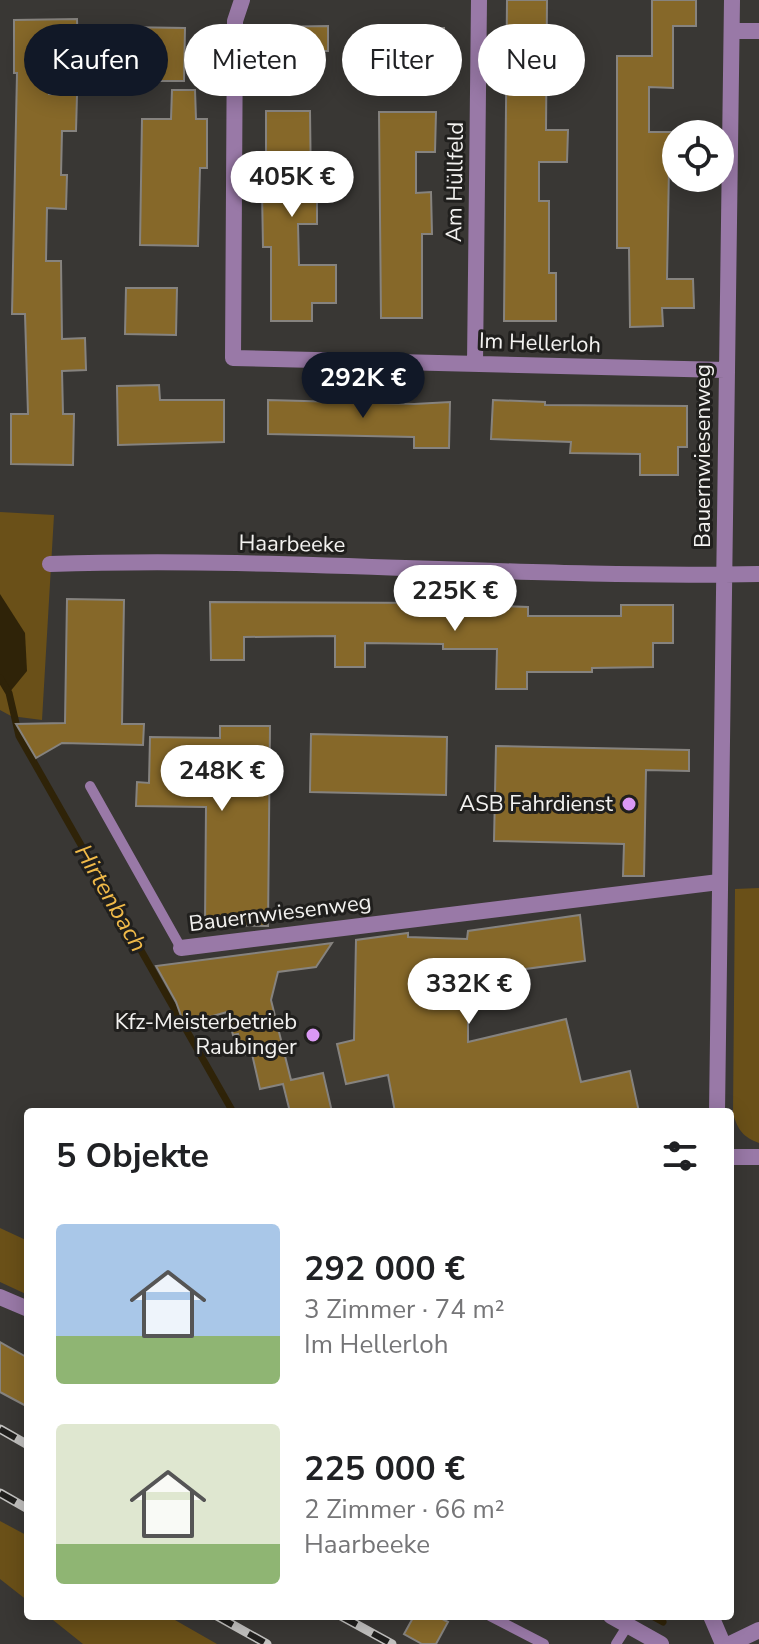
<!DOCTYPE html>
<html lang="de">
<meta charset="utf-8">
<style>
body{margin:0;font-family:"Nunito Sans",sans-serif;background:#f2f2f2;color:#202124;height:100vh;display:flex;flex-direction:column;font-size:30px;white-space:nowrap}
*{box-sizing:border-box;margin:0}
p{font-size:26px;color:#757577}
.icon{flex:none;width:44px;height:44px;fill:none;stroke:currentColor;stroke-width:2;stroke-linecap:round;stroke-linejoin:round}
.map{position:relative;flex:1;overflow:hidden}
.panel{position:absolute;left:24px;top:1108px;width:710px;height:512px;display:flex;flex-direction:column;background:#fff;border-radius:8px;box-shadow:0 4px 20px #0003}
.panel>*{flex:none}
.hud{position:absolute;left:24px;top:24px;width:712px;height:72px;display:flex;gap:16px}
.buttons{position:absolute;left:662px;top:120px;display:grid;gap:16px}
.buttons a{display:grid;place-items:center;width:72px;height:72px;border-radius:50%;background:#fff;box-shadow:0 4px 20px #0003;font-size:40px}
.price{position:absolute;translate:-50% -68px;padding:0 18px;border-radius:28px;background:#fff;color:#222;font-size:26px;line-height:52px;filter:drop-shadow(0 2px 4px #0008)}
.price::after{content:'';position:absolute;left:50%;top:48px;width:24px;height:18px;margin-left:-12px;background:inherit;clip-path:polygon(0 0,100% 0,50% 100%)}
.price.on{background:#111827;color:#fff}
ul{padding:0;list-style:none}
li{display:flex;align-items:center;gap:24px;height:200px;padding:0 32px}
li span{display:grid;place-items:center;flex:none;width:224px;height:160px;border-radius:8px;color:#555}
li>.icon{margin-inline-start:auto}
span .icon{width:96px;height:96px;fill:#fffc;stroke-width:1}
li b{font-size:34px}
h2{display:flex;justify-content:space-between;align-items:center;height:96px;padding:0 32px;font-size:34px}
.tag{padding:0 28px;border-radius:36px;background:#fff;box-shadow:0 4px 20px #0003;font-size:28px;line-height:72px}
.tag.on{background:#111827;color:#fff}
.map>svg:first-child{display:block}
.green{fill:#6a5018}
.water{fill:#2f2308}
.lines{fill:none;stroke-linecap:round;stroke-linejoin:round}
.stream{stroke:#2f2308;stroke-width:7}
.building{fill:#866829;stroke:#86837f;stroke-width:2}
.service{stroke:#9979a7;stroke-width:10}
.minor{stroke:#9979a7;stroke-width:16}
.tertiary{stroke:#9979a7;stroke-width:16}
.rail-casing{stroke:#c2c1bf;stroke-width:9}
.rail{stroke:#201f1d;stroke-width:6;stroke-dasharray:18;stroke-linecap:butt}
.poi-dot{fill:#db99f5;stroke:#201f1d;stroke-width:3}
.labels{text-anchor:middle;dominant-baseline:central;stroke-width:6;stroke-linejoin:round;paint-order:stroke}
.street-label{font-size:22px;fill:#f3f2f0;stroke:#201f1d}
.poi-label{font-size:22px;fill:#f3f2f0;stroke:#201f1d;text-anchor:end}
.water-label{font-size:24px;font-style:italic;fill:#f0ba49;stroke:#201f1d}
</style>
<div class="map">
<svg width="759" height="1644" viewBox="0 0 759 1644">
<rect width="100%" height="100%" fill="#393734"/>
<!-- green -->
<path class="green" d="M0,512L54,515L42,720L11,716L0,710Z
M759,888V1143C743,1137 738,1130 733,1114L735,889Z
M0,1228L28,1241V1295L0,1282Z
M0,1521L28,1536V1601L0,1579Z
M48,1616H168L217,1644H83Z"/>
<!-- water -->
<path class="water" d="M0,594L25,633L27,671L9,693L0,678Z"/>
<g class="lines">
<!-- stream -->
<path class="stream" d="M0,678L9,693L19,736L233,1112
M652,1616L663,1622"/>
</g>
<!-- building -->
<path class="building" d="M507,0H547L546,130H568L567,162H539V201H549V273H556V321H504Z
M652,0H696V26H673V88L649,87V132H673L674,167H669L667,279H693L694,308H662L663,326L630,327L629,248H617V56H652Z
M77,19L78,56L49,57V94L77,95L76,131H62L61,175H67L66,209L47,208L46,261H61L62,339L85,338L86,370L62,371L63,414H74L73,465L11,464V414H28L25,314H12L17,73H14V20Z
M328,26V51H312V75H265L264,27Z
M124,27L185,28L184,81H123Z
M377,28H444V63H411V75H377Z
M172,90H195L196,119H207V168H200L198,246L140,245L142,119H171Z
M266,111H310L311,190H317V224H298L299,265H336V303H312V321H271V247H263L262,191H266Z
M379,112H436L435,152H416V193L431,192L432,234H422V318H381Z
M126,288H177L176,335L125,334Z
M159,385L160,400H224V442L118,445L117,386Z
M268,400L414,404L450,402L449,448H414V437L268,434Z
M493,400L545,402V405L687,406V447H678V475H640V454L570,453L571,442L491,439Z
M67,599L124,600L122,724H144L143,745L62,743L36,758L16,724L65,723Z
M444,600L501,602L502,606L528,607V616H621V605H673V643H653V667L592,668V672H527V689H496L497,649H443V644L365,643V667H335V636L244,637V660H211L210,602L444,603Z
M220,726H270L268,926L205,925L206,807L136,806L137,782L149,783L150,737L220,738Z
M311,734L447,737L446,795L310,792Z
M496,746L689,750V771L646,770L644,876H623L624,844L494,841Z
M580,915L585,961L496,973L498,989L468,993V1042L566,1019L581,1082L630,1071L639,1112H395L388,1075L346,1084L337,1044L354,1040L356,940L408,933V937L467,939L468,931Z
M332,943L316,967L278,972L271,1000L291,1080L323,1073L332,1112H290L283,1084L260,1089L252,1054L243,1055L238,1034L233,1035L227,1012L184,1024L176,1002L156,966Z
M0,1342L28,1358V1407L0,1392Z
M414,1616H437L448,1622L436,1644H422L404,1634Z"/>
<g class="lines">
<!-- service -->
<path class="service" d="M90,786L181,948
M490,1616L544,1644
M616,1644L628,1625"/>
<!-- minor -->
<path class="minor" d="M242,0L235,21L233,358L725,370
M732,31H759
M475,364L479,0
M50,564C286,556 523,579 759,574
M181,948L719,882
M717,1112L732,0
M730,1157H759
M0,1297L28,1309
M611,1616L661,1644
M711,1616L723,1644"/>
<!-- tertiary -->
<path class="tertiary" d="M730,1644L759,1630"/>
<defs>
<path id="rail" d="M0,1429L28,1445
M0,1493L28,1509
M217,1616L267,1644
M341,1616L392,1644"/>
</defs>
<!-- rail casing -->
<use href="#rail" class="rail-casing"/>
<!-- rail -->
<use href="#rail" class="rail"/>
</g>
<!-- markers -->
<g class="poi-dot">
<circle cx="629" cy="804" r="8"/>
<circle cx="313" cy="1035" r="8"/>
</g>
<g class="labels">
<!-- street labels -->
<g class="street-label">
<text transform="translate(455 182) rotate(-89)">Am Hüllfeld</text>
<text transform="translate(540 343) rotate(2)">Im Hellerloh</text>
<text transform="translate(703 456) rotate(-90)">Bauernwiesenweg</text>
<text transform="translate(292 544) rotate(1)">Haarbeeke</text>
<text transform="translate(280 913) rotate(-7)">Bauernwiesenweg</text>
</g>
<!-- poi labels -->
<g class="poi-label">
<text x="613" y="804">ASB Fahrdienst</text>
<text x="297" y="1022">Kfz-Meisterbetrieb<tspan x="297" dy="25">Raubinger</tspan></text>
</g>
<!-- water labels -->
<g class="water-label">
<text transform="translate(111 898) rotate(60)">Hirtenbach</text>
</g>
</g>
</svg>
<div class="buttons">
<a><svg class="icon" aria-label="locate" viewBox="0 0 24 24"><circle cx="12" cy="12" r="6"/><path d="M12 2v4M12 18v4M2 12h4M18 12h4"/></svg></a>
</div>
<b class="price" style="left:292px;top:219px">405K €</b>
<b class="price on" style="left:363px;top:420px">292K €</b>
<b class="price" style="left:455px;top:633px">225K €</b>
<b class="price" style="left:222px;top:813px">248K €</b>
<b class="price" style="left:469px;top:1026px">332K €</b>
<div class="hud">
<a class="tag on">Kaufen</a>
<a class="tag">Mieten</a>
<a class="tag">Filter</a>
<a class="tag">Neu</a>
</div>
<section class="panel">
<h2>5 Objekte<svg class="icon" aria-label="filters" viewBox="0 0 24 24"><path d="M4 7h16M4 17h16"/><circle cx="9" cy="7" r="2"/><circle cx="15" cy="17" r="2"/></svg></h2>
<ul>
<li><span style="background:linear-gradient(#a9c7e8 70%,#8fb573 0)"><svg class="icon" aria-label="home" viewBox="0 0 24 24"><path d="M3 11l9-7 9 7M6 9v11h12V9"/></svg></span><div><b>292 000 €</b><p>3 Zimmer · 74 m²</p><p>Im Hellerloh</p></div></li>
<li><span style="background:linear-gradient(#dfe7d0 75%,#8fb573 0)"><svg class="icon" aria-label="home" viewBox="0 0 24 24"><path d="M3 11l9-7 9 7M6 9v11h12V9"/></svg></span><div><b>225 000 €</b><p>2 Zimmer · 66 m²</p><p>Haarbeeke</p></div></li>
</ul>
</section>
</div>
